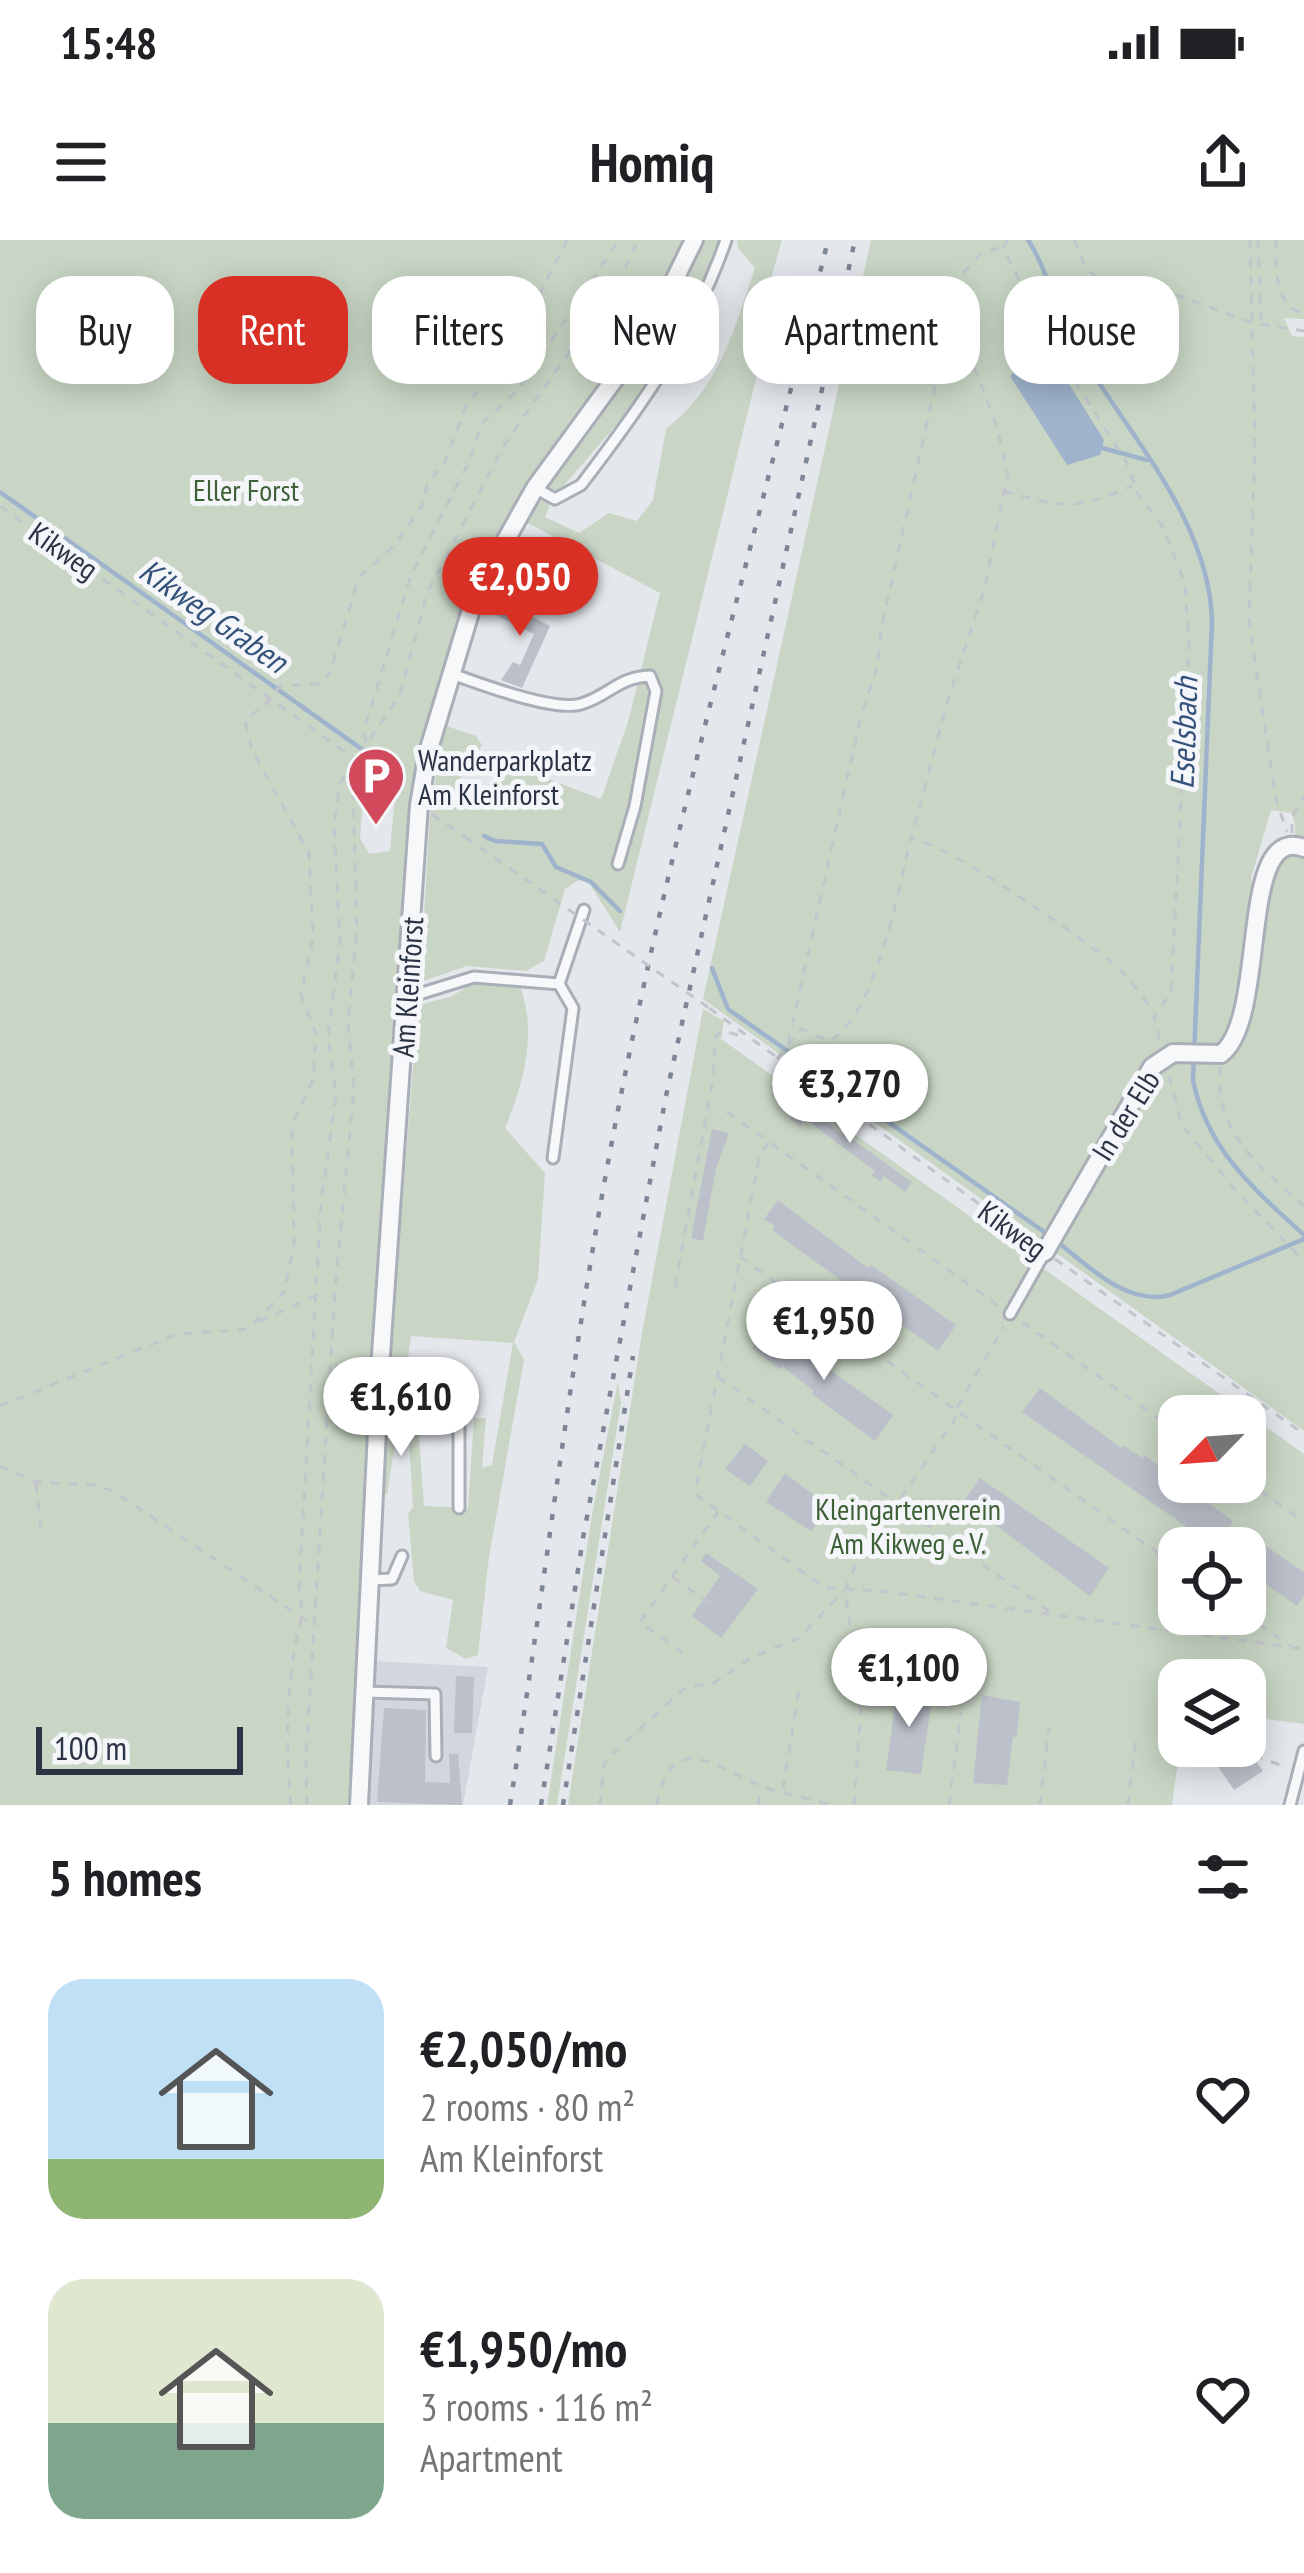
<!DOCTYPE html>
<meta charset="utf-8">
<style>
body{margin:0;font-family:"PT Sans Narrow",sans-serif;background:#f2f2f2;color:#202124;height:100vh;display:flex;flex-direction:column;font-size:45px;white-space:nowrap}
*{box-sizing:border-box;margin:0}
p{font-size:39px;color:#757577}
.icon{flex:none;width:66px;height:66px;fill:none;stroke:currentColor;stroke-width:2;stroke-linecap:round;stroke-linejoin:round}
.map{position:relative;height:1565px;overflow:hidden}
.sheet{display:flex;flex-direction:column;background:#fff;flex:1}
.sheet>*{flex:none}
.banner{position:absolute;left:36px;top:36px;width:1233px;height:108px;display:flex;gap:24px}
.needle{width:78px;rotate:245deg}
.tools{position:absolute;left:1158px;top:1155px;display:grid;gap:24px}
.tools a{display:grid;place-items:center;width:108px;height:108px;border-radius:24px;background:#fff;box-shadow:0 6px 30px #0003;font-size:60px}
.scale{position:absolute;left:36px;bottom:30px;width:207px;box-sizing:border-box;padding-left:12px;border:6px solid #2b3445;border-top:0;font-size:33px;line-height:42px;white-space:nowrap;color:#2b3445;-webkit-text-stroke:9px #f4f6f9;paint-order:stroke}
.price{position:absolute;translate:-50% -102px;padding:0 27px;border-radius:42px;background:#fff;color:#222;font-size:39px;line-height:78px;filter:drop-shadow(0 3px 6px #0008)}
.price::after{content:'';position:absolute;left:50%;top:72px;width:36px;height:27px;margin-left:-18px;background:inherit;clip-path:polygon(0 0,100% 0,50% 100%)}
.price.on{background:#d93025;color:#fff}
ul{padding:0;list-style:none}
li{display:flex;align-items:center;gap:36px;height:300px;padding:0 48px}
li span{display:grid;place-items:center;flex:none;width:336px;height:240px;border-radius:36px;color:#555}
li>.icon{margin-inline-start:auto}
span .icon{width:144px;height:144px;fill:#fffc;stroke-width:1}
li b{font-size:51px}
h2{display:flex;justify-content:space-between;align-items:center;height:144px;padding:0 48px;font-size:51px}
.chip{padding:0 42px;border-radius:36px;background:#fff;box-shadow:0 6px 30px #0003;font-size:42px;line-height:108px}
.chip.on{background:#d93025;color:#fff}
.status{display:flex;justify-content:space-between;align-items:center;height:84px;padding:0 60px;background:#fff;direction:ltr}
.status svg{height:33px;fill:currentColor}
header{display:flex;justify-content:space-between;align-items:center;height:156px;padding:0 48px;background:#fff;font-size:54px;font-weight:700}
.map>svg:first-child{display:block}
.built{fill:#d2d6de}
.green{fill:#c9d6c5;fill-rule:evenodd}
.water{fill:#9fb4cc}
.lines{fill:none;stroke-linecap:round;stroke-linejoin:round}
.stream{stroke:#9fb4cc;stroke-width:4.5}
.building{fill:#bbc0ca}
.service-casing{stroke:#a9aeb7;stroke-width:15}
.minor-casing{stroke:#a9aeb7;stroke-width:22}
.path{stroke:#c2c5cb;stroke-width:3;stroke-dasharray:9 9;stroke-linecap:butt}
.service{stroke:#f7f8fa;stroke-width:9}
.minor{stroke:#f7f8fa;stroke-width:16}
.rail{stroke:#7d8696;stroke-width:4.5;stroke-dasharray:6 12;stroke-linecap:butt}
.path-bridge{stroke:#c2c5cb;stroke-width:3;stroke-dasharray:9 9;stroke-linecap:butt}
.labels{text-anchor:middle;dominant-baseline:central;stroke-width:10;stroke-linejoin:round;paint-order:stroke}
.park-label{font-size:30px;fill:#3f6138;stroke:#f4f6f9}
.street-label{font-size:30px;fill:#2b3445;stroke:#f4f6f9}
.poi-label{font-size:30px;fill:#2b3445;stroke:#f4f6f9;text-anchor:start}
.water-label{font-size:33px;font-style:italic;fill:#34527a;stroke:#f4f6f9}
</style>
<div class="status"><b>15:48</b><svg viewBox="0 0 49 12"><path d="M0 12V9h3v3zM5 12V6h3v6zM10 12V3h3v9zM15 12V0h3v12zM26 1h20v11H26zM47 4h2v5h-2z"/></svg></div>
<header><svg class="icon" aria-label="menu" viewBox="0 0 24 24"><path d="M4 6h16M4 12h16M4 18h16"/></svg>Homiq<svg class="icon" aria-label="share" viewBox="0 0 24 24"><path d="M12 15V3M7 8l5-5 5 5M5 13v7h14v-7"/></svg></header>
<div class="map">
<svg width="1304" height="1565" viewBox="0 0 1304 1565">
<rect width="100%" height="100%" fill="#e4e7ec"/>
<!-- built -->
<path class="built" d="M372,1421L488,1427L463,1565H364Z"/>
<!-- green -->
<path class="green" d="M0,0H692L670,48L473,350L424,511L352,1565H0ZM364,546L395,555L390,611L369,614L360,598Z
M701,0H720L716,18L663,131L553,258L545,277L579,293L609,273L637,281L653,260L666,189C721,146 733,91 755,28L738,8L737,0H782L765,59L766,98L620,692L589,643L579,640L565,649L544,721L526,731L467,726L420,742L430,575L444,485L476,496L482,505L460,538L474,554L514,526L601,559L628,482L660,353L524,281C582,183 657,108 701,0Z
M871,0H1304V79L1284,78L1292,96L1304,97V603L1295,601V583L1291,573L1271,570L1251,638L1253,648L1258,649L1232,807L1262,651L1278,613L1304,614V1191L703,759Z
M478,741L519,743C538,792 524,842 505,888L545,933L538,1039L514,1102L524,1120L489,1317L478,1415L466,1419L446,1408L453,1360L420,1351L414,1341L408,1274L413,1267L409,1201L395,1203L387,1255L379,1253L418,765L450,757ZM411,1096L513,1103L492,1225L482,1228L486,1178H474L468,1268L424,1266L415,1142L406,1132Z
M703,769L724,781L721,799L1304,1214V1484L1245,1476V1440H1179L1180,1506L1172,1565H568L642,1093ZM1179,1176H1245V1242H1179ZM1179,1308H1245V1374H1179Z
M618,1141L621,1163L557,1565H547L593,1269Z"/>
<!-- water -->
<path class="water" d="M1034,111L1049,112L1104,200L1100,215L1067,225L1010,136Z"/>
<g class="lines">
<!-- stream -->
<path class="stream" d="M1028,0C1049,32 1052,64 1069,94C1118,184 1210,275 1212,382L1193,840C1207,910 1254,949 1304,995
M1041,112L1046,38
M1102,208L1147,220
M0,252L401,537
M484,596L495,601L542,604L556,627L591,642L620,671
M712,728L728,769L1050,996
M1059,1003C1090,1028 1128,1066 1170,1055L1304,999"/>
</g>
<!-- building -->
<path class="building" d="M491,356L550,386L522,448L501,440L513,422L520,425L534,394L484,369Z
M804,859L841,895L843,893L912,942L905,952L884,936L881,942L871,935L875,931L805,879L800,886L790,879Z
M712,889L729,893L716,928L703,1001L691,998Z
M778,960L868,1028L871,1025L956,1085L938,1111L772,990L775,986L764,979Z
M768,1085L893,1175L875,1201L812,1154L814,1151L782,1126L780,1129L752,1108Z
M1040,1148L1121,1208L1123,1205L1142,1218L1144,1215L1233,1281L1217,1308L1022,1172Z
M745,1204L768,1221L750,1246L725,1229Z
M785,1233L831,1268L811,1291L766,1262Z
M980,1238L1109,1328L1090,1356L964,1261Z
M1266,1306L1304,1332V1356L1297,1366L1249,1332Z
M706,1313L758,1349L721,1398L692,1376L720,1336L701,1321Z
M456,1436L474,1437L472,1493H454Z
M898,1444L933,1451L921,1534L886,1530Z
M982,1455L1020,1462L1017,1497H1013L1007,1545L973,1543Z
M384,1468L426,1470L425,1542L450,1543L449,1514H458L462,1565L377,1562Z
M1231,1506H1245L1263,1531L1234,1550L1213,1519Z"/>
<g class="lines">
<defs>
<path id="service" d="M535,248L555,259L581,245C640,168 694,93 726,0
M452,434C481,444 553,472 581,464C609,456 618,437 650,436L656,451L635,566L618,624
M406,758L474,737L559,744L584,670
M553,918L573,768L559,744
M1010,1074L1045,1012
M380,1129L431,1125L453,1138L459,1174V1268
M369,1340L392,1339L402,1316
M365,1452L435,1454L436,1516
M1290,1565L1304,1511"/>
<path id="minor" d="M1045,1012L1152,827L1173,813L1221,814C1269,778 1237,583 1304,608
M359,1565L380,1129L419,565L428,512L476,353L535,248L649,92L694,0"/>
</defs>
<!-- service casing -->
<use href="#service" class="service-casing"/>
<!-- minor casing -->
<use href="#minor" class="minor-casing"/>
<!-- path -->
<path class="path" d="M1008,0L1003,7L1045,94L1127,223L1138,254L1163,287L1185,344L1189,407L1171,752L1154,777L1160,802
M1074,0L1085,26L1098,39L1163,50L1253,83L1304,91
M1250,0L1255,204L1249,383L1276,560L1287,592
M1258,0L1261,82
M1276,0C1277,28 1272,64 1304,74
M945,105L976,131L996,184L1008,233L984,351L947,463L911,599C946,602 1078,695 1111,722C1128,735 1141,756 1154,772
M1004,251C1061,267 1077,271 1132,246
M0,266L404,554
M366,502L364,490L410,338L470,220L482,183L518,150L619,0
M353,547L381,553
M432,574L465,597
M1292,593V577L1304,556
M709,768L1033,1003
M788,804L861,476L878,425L881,390L959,38L980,14L1002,7
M777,819L801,789L829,801C875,777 899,650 910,601
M1220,827C1214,894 1259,925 1304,966
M1169,836L1182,885L1238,953L1304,1021
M727,872L999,1066
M768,903L760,914L695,1254L825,1348L881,1351L1304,1409
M740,1017L1179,1328
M1055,1019L1304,1194
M675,1047L712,845L716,795L724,791L745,797
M259,1082L314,1056
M1022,1082L1179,1193
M718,1137L1053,1374
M0,1166L177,1094L242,1090L252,1085L284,1052L294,1005L292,885L313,840L316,794L301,755L313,698L309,613L252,510L245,480L266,464L280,446L321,444L330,433L359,337L395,305L423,264L427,245L445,221L466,166L498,126L509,82L540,53L567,0
M0,1226L36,1242L94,1245L113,1251L313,1385
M1245,1240L1304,1282
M36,1244L41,1287
M673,1337L714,1367
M1244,1374L1290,1406
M683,1413L640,1382L718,1272
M1254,1515L1285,1527
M783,1549L799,1449
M291,1565C286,1517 286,1460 294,1412C299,1382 305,1380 299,1347L321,963L336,856L328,796L340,702L334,587L340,543L400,455L427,353L506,202L620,40L638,0
M307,1565L306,1517L335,1050L354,849L348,784L357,687L353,547L358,522
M600,1565L604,1525L608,1518L686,1447L714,1443L752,1417L799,1398L844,1351
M657,1565C669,1491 712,1523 757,1544C779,1554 808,1558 831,1565
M758,1565L761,1549
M854,1565L861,1466L845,1350L856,1324L955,1179L956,1170L1004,1086
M949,1565L961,1472
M1040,1565L1049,1488
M1128,1565L1136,1497"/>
<!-- service -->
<use href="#service" class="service"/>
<!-- minor -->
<use href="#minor" class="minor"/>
<!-- rail -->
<path class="rail" d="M510,1565C547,1332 573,1097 619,865C676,574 758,288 828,0
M541,1565L583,1298L666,856L855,0
M563,1565L633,1116"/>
<!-- path-bridge -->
<path class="path-bridge" d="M465,597L709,768"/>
</g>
<!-- icons -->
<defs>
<symbol id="parking-pin" viewBox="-11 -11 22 30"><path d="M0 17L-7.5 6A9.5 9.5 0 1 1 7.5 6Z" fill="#d1495b" stroke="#f4f6f9"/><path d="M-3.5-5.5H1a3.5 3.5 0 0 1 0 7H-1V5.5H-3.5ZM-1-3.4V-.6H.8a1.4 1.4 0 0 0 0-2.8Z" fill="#fff"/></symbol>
</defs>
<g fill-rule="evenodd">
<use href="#parking-pin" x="343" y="503" width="66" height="90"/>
</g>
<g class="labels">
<!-- park labels -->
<g class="park-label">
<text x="246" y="249">Eller Forst</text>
<text x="908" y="1268">Kleingartenverein<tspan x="908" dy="34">Am Kikweg e.V.</tspan></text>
</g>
<!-- street labels -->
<g class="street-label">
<text transform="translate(64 310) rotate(35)">Kikweg</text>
<text transform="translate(407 747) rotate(-86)">Am Kleinforst</text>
<text transform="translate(1125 875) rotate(-58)">In der Elb</text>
<text transform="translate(1013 989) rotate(36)">Kikweg</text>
</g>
<!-- poi labels -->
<g class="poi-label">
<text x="418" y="519">Wanderparkplatz<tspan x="418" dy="34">Am Kleinforst</tspan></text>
</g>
<!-- water labels -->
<g class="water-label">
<text transform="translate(214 375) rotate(35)">Kikweg Graben</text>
<text transform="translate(1183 493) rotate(-88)">Eselsbach</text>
</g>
</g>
</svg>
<div class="tools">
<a><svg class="needle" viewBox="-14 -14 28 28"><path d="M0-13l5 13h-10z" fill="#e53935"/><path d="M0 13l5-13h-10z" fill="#757577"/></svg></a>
<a><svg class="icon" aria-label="locate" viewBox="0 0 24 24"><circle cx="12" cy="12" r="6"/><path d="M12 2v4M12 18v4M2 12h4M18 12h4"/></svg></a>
<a><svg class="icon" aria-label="layers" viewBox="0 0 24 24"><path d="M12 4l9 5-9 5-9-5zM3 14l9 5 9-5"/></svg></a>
</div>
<div class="scale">100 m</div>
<b class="price on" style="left:520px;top:399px">€2,050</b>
<b class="price" style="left:850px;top:906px">€3,270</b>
<b class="price" style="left:824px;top:1143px">€1,950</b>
<b class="price" style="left:401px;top:1219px">€1,610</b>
<b class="price" style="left:909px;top:1490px">€1,100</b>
<div class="banner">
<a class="chip">Buy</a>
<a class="chip on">Rent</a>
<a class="chip">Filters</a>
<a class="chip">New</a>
<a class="chip">Apartment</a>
<a class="chip">House</a>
</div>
</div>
<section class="sheet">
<h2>5 homes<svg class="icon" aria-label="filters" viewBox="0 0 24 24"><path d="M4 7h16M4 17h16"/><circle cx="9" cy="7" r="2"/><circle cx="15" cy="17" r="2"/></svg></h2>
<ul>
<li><span style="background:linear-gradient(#bfe0f5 75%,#8fb573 0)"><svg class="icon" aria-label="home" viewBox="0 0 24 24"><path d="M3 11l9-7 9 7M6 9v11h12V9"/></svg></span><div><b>€2,050/mo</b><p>2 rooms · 80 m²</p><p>Am Kleinforst</p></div><svg class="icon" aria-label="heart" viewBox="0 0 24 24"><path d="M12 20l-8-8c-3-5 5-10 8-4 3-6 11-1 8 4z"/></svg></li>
<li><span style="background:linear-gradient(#dfe7d0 60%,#7fa58c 0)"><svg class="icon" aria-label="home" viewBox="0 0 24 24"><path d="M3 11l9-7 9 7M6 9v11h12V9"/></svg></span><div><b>€1,950/mo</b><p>3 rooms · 116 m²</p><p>Apartment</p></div><svg class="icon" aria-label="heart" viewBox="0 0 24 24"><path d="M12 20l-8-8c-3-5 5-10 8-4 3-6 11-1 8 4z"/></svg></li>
</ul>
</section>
